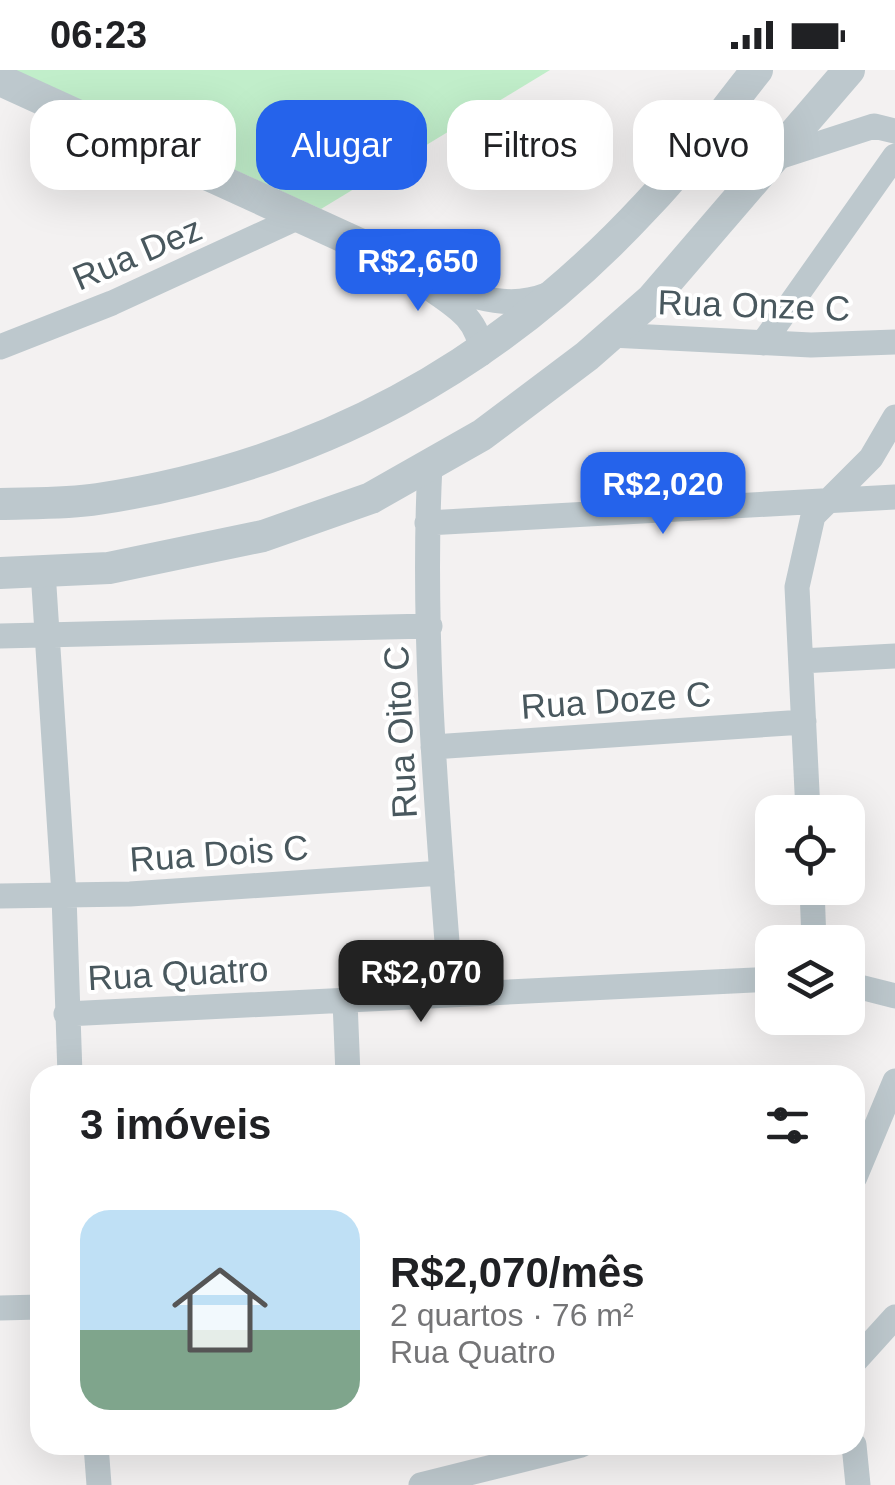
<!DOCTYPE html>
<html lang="pt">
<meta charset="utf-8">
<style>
body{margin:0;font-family:Arial,sans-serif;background:#f2f2f2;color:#202124;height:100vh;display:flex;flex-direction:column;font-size:38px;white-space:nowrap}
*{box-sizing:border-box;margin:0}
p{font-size:32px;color:#757577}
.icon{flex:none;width:55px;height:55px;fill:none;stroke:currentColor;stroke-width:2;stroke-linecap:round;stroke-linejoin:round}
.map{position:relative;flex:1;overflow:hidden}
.details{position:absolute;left:30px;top:995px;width:835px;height:390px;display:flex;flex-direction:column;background:#fff;border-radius:30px;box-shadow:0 10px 40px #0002}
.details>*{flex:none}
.guide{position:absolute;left:30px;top:30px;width:835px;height:90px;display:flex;gap:20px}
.tools{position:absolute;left:755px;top:725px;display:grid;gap:20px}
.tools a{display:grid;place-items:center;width:110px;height:110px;border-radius:20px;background:#fff;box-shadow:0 10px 40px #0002;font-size:50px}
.price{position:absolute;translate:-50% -85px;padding:0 22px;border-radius:20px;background:#2563eb;color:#fff;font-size:32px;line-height:65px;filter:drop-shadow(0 2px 5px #0008)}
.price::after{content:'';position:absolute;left:50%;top:60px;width:30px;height:22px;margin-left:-15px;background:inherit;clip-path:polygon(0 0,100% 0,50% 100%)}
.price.on{background:#222;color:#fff}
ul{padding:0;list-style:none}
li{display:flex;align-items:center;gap:30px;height:250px;padding:0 50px}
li+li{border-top:2px solid #e0e0e0}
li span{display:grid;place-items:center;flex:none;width:280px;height:200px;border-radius:30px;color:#555}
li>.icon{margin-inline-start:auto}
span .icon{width:120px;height:120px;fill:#fffc;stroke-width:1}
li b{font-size:42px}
h2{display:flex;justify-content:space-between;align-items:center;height:120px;padding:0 50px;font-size:42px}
.chip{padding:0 35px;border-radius:30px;background:#fff;box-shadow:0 10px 40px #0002;font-size:35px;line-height:90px}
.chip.on{background:#2563eb;color:#fff}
.status{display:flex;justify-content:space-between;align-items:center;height:70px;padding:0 50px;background:#fff;direction:ltr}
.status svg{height:28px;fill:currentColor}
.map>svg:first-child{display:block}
.green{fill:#c1eeca}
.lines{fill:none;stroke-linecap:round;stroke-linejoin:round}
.minor{stroke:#bdc8cd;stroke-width:25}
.tertiary{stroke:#bdc8cd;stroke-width:32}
.labels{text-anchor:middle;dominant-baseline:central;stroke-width:8;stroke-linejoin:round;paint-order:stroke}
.street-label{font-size:35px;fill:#49585e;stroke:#fff}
</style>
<div class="status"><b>06:23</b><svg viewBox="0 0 49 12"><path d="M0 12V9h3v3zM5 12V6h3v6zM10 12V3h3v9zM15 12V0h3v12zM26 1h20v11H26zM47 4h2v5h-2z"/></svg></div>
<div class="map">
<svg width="895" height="1415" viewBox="0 0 895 1415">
<rect width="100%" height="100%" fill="#f3f1f1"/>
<!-- green -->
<path class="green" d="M14,0H550L321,139Z"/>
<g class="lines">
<!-- minor -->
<path class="minor" d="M772,89L874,56L895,61
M388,187C438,210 491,247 547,225
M432,220C457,237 480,251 481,284
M611,265L811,275L895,272
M763,273L895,86
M0,277L112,233L299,147
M430,395C421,571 438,749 451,925
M427,453L895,427
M43,501L64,825L70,1005
M0,566L430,556
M801,591L895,586
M433,677L804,652
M808,742L797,517L813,446L871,388L895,347
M812,818L814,872
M0,826L130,824L442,803
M848,914L895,926
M345,931L348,1005
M66,944L772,909
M855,1107L895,1011
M0,1238L40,1237
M855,1291L895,1247
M96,1375L99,1415
M854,1375L858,1415
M421,1415L581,1375"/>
<!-- tertiary -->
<path class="tertiary" d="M0,10L388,187
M0,434C32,433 66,434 98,429C317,396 497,297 647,135C687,93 721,45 757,0
M0,503L109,498L263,466L371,428L482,365L587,286L652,229L849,0"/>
</g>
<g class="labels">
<!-- street labels -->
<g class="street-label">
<text transform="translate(137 183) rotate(-23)">Rua Dez</text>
<text transform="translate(754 235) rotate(2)">Rua Onze C</text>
<text transform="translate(616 630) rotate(-4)">Rua Doze C</text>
<text transform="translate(400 662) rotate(-93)">Rua Oito C</text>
<text transform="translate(219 783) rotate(-4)">Rua Dois C</text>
<text transform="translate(178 903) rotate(-3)">Rua Quatro</text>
</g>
</g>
</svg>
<div class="tools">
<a><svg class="icon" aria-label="locate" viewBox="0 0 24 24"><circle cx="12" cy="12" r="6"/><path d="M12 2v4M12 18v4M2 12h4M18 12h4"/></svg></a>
<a><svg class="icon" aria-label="layers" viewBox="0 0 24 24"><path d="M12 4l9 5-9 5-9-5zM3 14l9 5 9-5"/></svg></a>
</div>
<b class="price" style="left:418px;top:244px">R$2,650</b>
<b class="price" style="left:663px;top:467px">R$2,020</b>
<b class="price on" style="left:421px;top:955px">R$2,070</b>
<div class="guide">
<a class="chip">Comprar</a>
<a class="chip on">Alugar</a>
<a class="chip">Filtros</a>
<a class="chip">Novo</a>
</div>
<section class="details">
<h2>3 imóveis<svg class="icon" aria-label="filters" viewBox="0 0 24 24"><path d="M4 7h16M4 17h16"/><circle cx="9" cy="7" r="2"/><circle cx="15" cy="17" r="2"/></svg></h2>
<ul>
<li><span style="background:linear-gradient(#bfe0f5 60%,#7fa58c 0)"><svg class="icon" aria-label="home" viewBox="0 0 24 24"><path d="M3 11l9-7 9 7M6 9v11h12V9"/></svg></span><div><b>R$2,070/mês</b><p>2 quartos · 76 m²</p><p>Rua Quatro</p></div></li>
</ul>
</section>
</div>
